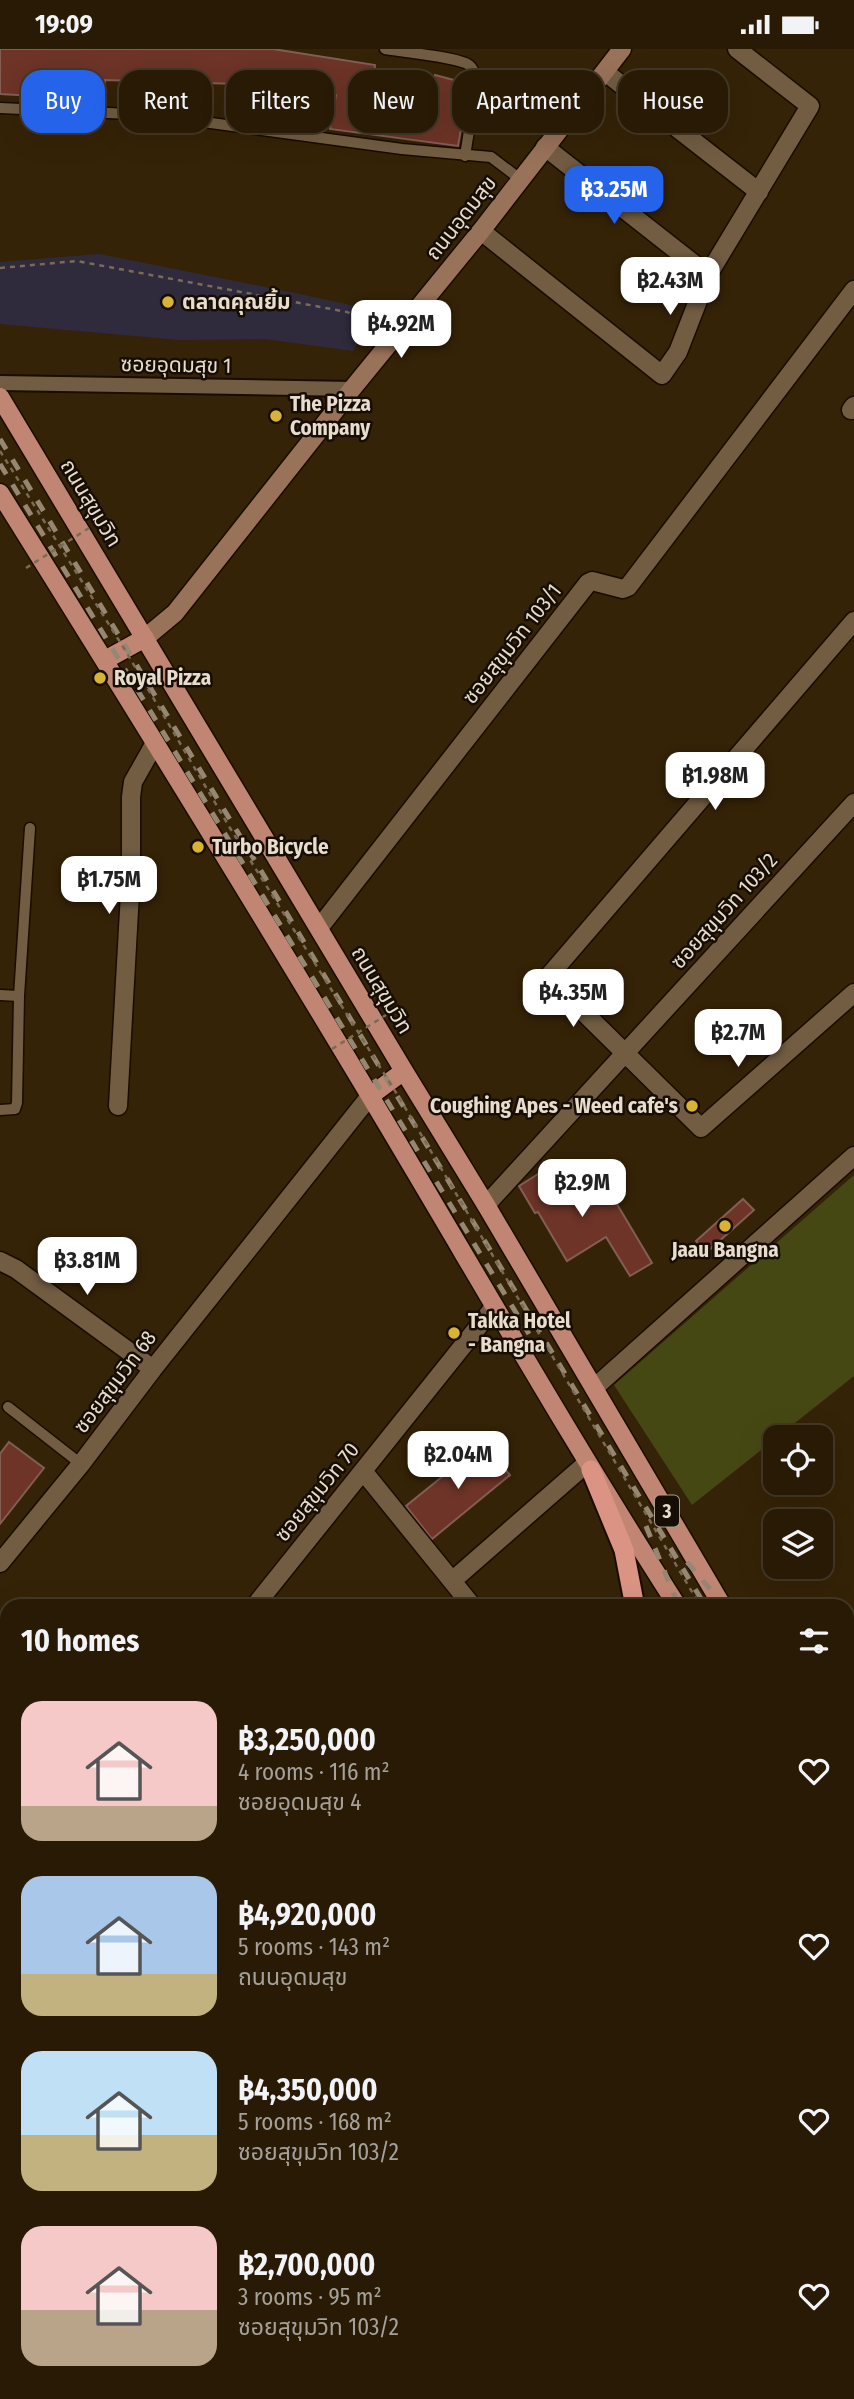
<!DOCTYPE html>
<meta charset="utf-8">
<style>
body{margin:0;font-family:"Fira Sans Condensed","Noto Sans Thai",sans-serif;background:#30230f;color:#f1f3f6;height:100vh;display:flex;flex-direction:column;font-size:26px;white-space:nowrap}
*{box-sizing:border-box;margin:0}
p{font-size:23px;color:#a5a19a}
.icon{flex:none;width:38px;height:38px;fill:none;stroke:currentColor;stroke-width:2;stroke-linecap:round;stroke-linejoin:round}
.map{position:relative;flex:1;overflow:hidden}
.details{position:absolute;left:0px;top:1550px;width:854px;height:800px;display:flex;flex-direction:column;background:#281a05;border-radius:21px 21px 0 0;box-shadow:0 7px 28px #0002,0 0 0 2px #443827}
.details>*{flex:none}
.hud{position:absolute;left:21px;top:21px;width:812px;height:63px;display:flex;gap:14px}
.tools{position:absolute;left:763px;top:1376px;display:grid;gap:14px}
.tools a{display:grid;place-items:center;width:70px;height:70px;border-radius:14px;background:#281a05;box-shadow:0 7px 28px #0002,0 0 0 2px #443827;font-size:35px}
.price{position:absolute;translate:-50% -60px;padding:0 16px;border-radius:14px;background:#fff;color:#222;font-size:23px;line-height:46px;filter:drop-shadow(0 2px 4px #0008)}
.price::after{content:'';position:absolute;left:50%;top:42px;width:21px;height:16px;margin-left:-10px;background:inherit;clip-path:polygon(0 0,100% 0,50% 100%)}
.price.current{background:#2563eb;color:#fff}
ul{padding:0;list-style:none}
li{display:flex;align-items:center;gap:21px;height:175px;padding:0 21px}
li span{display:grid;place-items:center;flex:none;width:196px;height:140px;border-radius:21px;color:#555}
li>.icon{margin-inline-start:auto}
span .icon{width:84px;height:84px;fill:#fffc;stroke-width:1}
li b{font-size:30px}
h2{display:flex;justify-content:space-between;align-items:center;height:84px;padding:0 21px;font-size:30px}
.pill{padding:0 24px;border-radius:21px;background:#281a05;box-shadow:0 7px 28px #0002,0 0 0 2px #443827;font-size:24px;line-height:63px}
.pill.current{background:#2563eb;color:#fff}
.status{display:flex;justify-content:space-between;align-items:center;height:49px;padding:0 35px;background:#281a05;direction:ltr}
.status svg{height:19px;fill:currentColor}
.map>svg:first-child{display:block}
.commercial{fill:#2f2b3c}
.green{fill:#464814}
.building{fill:#6d3427;stroke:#825e55;stroke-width:2}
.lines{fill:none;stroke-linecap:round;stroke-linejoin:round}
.service-casing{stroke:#1a0c00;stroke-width:13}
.pedestrian-casing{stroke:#1a0c00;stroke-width:18}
.minor-casing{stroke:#1a0c00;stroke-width:21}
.tertiary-casing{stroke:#1a0c00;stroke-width:21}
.secondary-casing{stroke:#1a0c00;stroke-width:21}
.primary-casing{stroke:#1a0c00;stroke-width:21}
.trunk-casing{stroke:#1a0c00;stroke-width:23}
.motorway-casing{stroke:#1a0c00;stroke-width:24}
.path{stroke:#7b6b54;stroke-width:2.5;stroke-dasharray:5 5;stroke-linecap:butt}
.service{stroke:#725d42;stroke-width:10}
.pedestrian{stroke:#725d42;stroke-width:14}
.minor{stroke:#725d42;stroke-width:18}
.tertiary{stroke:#725d42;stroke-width:18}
.secondary{stroke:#99725a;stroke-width:18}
.primary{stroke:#c18673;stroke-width:18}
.trunk{stroke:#db9483;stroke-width:19}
.motorway{stroke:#f5a293;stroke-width:21}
.rail{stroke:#958771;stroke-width:5;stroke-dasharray:12 12;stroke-linecap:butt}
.path-bridge{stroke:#7b6b54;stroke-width:2.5;stroke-dasharray:5 5;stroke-linecap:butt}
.poi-dot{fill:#d9b334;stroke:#160e04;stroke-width:2.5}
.labels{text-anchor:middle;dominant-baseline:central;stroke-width:5;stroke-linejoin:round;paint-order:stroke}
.shield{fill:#160e04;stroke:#a99e90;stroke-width:2}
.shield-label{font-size:19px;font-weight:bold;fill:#e8dccc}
.street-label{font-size:21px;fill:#e8dccc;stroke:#160e04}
.poi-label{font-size:21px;font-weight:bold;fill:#e8dccc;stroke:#160e04;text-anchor:start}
</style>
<div class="status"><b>19:09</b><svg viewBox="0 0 49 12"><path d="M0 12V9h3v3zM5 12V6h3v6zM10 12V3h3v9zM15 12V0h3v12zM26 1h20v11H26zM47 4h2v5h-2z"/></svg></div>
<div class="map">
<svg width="854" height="2350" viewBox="0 0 854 2350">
<rect width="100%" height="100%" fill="#352307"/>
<!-- commercial -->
<path class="commercial" d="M99,205L295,244L378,262L353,302L265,290L180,291L0,275V213Z"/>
<!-- green -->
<path class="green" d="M854,1126V1327L692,1456L614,1336Z
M643,2343H703L695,2350H651Z"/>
<!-- building -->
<path class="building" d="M0,0H273L375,16L373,43L422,53L435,26L469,35L458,97L330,80L336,46L238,31V35L105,31L104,51L0,45Z
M559,1112L587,1159L611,1145L652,1214L630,1227L606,1188L567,1212L538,1163L535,1164L519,1137Z
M743,1150L754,1161L707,1203L696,1192Z
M9,1393L44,1419L0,1475V1405Z
M484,1394L510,1426L432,1490L406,1457Z"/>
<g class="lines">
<defs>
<path id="service" d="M385,0C402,3 458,8 469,16C474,20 475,25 477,31L465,107
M0,59L152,66L402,100L491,108L520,130
M0,946L19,947L30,779
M0,1061L15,1060L17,1054L19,947
M8,1358L81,1415
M0,2210L7,2212
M0,2328L7,2330
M53,2343L68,2348L74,2343
M177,2343L200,2350
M349,2343L352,2350"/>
<path id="pedestrian" d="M0,334L352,340"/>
<path id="minor" d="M605,23L759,143
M545,98L708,226
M481,182L662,326L678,303L708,226L810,57L737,0
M851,361L854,357
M854,572L548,928L701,1079L854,944
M319,879L588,534L592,532L623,540L628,538L854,241
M118,1057L131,826V748L133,733L155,694
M486,1156L854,754
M0,1212L16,1220L153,1320
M594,1339L854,1107
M363,1422L473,1558
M0,1514L81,1415L153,1320L370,1047
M452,1532L587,1414
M254,1558L494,1258
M0,1743L7,1750
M0,1840L7,1832"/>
<path id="tertiary" d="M614,2343L622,2350
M474,2350L502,2343"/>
<path id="secondary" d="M145,589L175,564L352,340L481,182L622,0
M847,2223L854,2217
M847,2268L854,2262
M708,2350L716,2343
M761,2350L768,2343"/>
<path id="primary" d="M0,348L404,1022L486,1156L723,1558
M0,444C125,644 249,845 370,1047C472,1217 570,1390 678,1558
M105,611L145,589
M370,1047L404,1022
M847,1748L854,1753
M847,1764L854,1775"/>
<path id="trunk" d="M591,1421L624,1501L635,1558
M847,1858L854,1866
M847,1997L854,1994
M847,2020L854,2017"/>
<path id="motorway" d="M0,2037L7,2039
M847,2055L854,2053
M0,2063L7,2065
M0,2083L7,2085
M847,2096L854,2094
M0,2109L7,2111
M847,2137L854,2135
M0,2146L7,2148
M0,2175L7,2178
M847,2189L854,2188"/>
</defs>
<!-- service casing -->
<use href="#service" class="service-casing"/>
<!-- pedestrian casing -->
<use href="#pedestrian" class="pedestrian-casing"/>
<!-- minor casing -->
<use href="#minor" class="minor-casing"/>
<!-- tertiary casing -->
<use href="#tertiary" class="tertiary-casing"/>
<!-- secondary casing -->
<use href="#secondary" class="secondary-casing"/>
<!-- primary casing -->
<use href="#primary" class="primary-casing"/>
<!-- trunk casing -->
<use href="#trunk" class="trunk-casing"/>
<!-- motorway casing -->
<use href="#motorway" class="motorway-casing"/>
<!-- path -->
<path class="path" d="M0,219L77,212L347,263L381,278
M440,1406L452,1420
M847,1800L854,1812"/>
<!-- service -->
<use href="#service" class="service"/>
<!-- pedestrian -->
<use href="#pedestrian" class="pedestrian"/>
<!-- minor -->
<use href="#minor" class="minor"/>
<!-- tertiary -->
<use href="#tertiary" class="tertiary"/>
<!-- secondary -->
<use href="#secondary" class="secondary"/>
<!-- primary -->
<use href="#primary" class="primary"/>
<!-- trunk -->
<use href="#trunk" class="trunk"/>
<!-- motorway -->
<use href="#motorway" class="motorway"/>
<!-- rail -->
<path class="rail" d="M0,390L706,1558
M0,415L529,1285
M646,1477L679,1558
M687,1513L710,1540
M847,1741L854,1748
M847,1759L854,1767"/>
<!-- path-bridge -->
<path class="path-bridge" d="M0,402L125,601L230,779L400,1050L701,1558
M26,519L89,479
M332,1000L386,966"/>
</g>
<!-- markers -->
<g class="poi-dot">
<circle cx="168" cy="253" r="7"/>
<circle cx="276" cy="367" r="7"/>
<circle cx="100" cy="629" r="7"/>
<circle cx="198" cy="798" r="7"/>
<circle cx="692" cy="1057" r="7"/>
<circle cx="725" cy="1177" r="7"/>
<circle cx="454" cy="1284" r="7"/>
</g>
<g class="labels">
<!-- shield labels -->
<rect class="shield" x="655" y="1446.5" width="24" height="31" rx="5"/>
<g class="shield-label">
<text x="667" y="1462">3</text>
</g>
<!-- street labels -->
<g class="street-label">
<text transform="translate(461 169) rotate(-52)">ถนนอุดมสุข</text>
<text transform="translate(176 316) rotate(1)">ซอยอุดมสุข 1</text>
<text transform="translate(91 454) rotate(59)">ถนนสุขุมวิท</text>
<text transform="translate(512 595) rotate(-52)">ซอยสุขุมวิท 103/1</text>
<text transform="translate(724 862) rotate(-48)">ซอยสุขุมวิท 103/2</text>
<text transform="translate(382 941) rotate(59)">ถนนสุขุมวิท</text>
<text transform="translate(115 1333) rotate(-53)">ซอยสุขุมวิท 68</text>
<text transform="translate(317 1443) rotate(-51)">ซอยสุขุมวิท 70</text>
</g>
<!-- poi labels -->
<g class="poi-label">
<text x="182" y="253">ตลาดคุณยิ้ม</text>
<text x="290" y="355">The Pizza<tspan x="290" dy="24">Company</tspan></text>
<text x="114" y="629">Royal Pizza</text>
<text x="212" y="798">Turbo Bicycle</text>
<text x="678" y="1057" text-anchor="end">Coughing Apes - Weed cafe's</text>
<text x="725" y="1201" text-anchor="middle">Jaau Bangna</text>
<text x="468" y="1272">Takka Hotel<tspan x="468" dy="24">- Bangna</tspan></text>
</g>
</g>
</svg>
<div class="tools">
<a><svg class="icon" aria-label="locate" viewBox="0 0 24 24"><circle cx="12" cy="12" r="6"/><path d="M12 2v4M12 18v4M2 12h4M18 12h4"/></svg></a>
<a><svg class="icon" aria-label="layers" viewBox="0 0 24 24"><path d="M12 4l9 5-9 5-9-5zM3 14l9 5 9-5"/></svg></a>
</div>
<b class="price current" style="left:614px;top:177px">฿3.25M</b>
<b class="price" style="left:670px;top:268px">฿2.43M</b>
<b class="price" style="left:401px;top:311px">฿4.92M</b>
<b class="price" style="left:715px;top:763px">฿1.98M</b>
<b class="price" style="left:109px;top:867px">฿1.75M</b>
<b class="price" style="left:573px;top:980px">฿4.35M</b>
<b class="price" style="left:738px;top:1020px">฿2.7M</b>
<b class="price" style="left:582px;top:1170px">฿2.9M</b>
<b class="price" style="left:87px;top:1248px">฿3.81M</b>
<b class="price" style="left:458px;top:1442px">฿2.04M</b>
<div class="hud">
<a class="pill current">Buy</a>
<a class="pill">Rent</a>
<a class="pill">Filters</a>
<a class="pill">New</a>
<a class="pill">Apartment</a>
<a class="pill">House</a>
</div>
<section class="details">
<h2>10 homes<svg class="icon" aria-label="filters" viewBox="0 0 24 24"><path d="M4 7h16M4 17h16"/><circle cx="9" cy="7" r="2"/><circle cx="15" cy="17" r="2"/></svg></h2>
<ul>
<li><span style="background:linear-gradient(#f6c9c9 75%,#b9a48a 0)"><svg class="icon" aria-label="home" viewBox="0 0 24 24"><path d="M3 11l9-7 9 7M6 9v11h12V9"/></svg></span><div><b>฿3,250,000</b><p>4 rooms · 116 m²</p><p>ซอยอุดมสุข 4</p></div><svg class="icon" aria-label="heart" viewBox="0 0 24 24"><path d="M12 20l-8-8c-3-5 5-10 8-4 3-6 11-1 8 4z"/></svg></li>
<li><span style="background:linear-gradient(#a9c7e8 70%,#c2b280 0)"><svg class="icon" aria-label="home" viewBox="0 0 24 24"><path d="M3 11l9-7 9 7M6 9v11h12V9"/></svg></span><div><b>฿4,920,000</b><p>5 rooms · 143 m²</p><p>ถนนอุดมสุข</p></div><svg class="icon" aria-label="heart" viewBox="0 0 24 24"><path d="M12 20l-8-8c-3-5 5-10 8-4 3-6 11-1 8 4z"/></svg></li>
<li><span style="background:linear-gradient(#bfe0f5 60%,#c2b280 0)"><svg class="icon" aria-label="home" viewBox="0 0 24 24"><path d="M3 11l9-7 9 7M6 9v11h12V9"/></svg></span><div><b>฿4,350,000</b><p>5 rooms · 168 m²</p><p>ซอยสุขุมวิท 103/2</p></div><svg class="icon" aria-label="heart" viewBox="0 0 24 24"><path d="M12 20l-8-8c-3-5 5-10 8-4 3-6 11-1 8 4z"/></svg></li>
<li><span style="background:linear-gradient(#f6c9c9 60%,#b9a48a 0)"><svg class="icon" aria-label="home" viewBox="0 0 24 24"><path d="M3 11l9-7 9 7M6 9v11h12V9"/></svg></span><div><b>฿2,700,000</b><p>3 rooms · 95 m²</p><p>ซอยสุขุมวิท 103/2</p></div><svg class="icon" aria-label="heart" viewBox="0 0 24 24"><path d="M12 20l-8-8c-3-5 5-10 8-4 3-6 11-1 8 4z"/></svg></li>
</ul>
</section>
</div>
